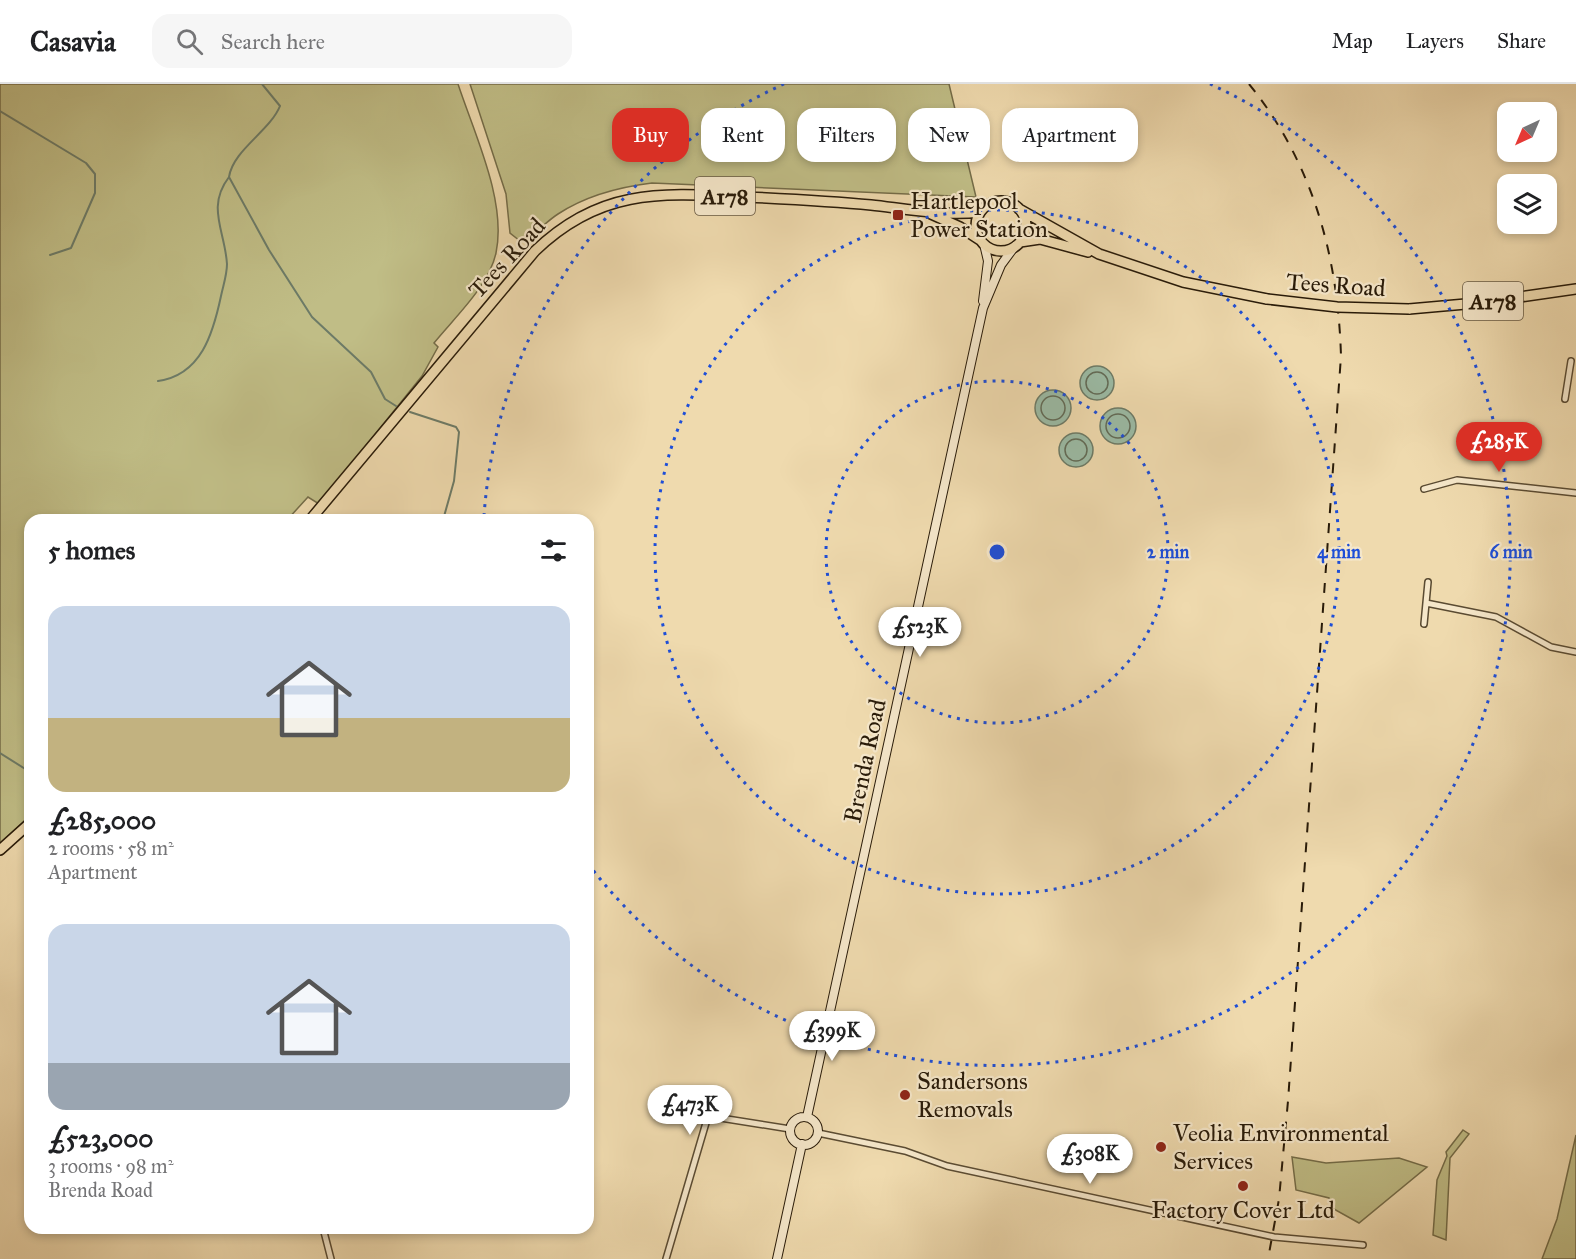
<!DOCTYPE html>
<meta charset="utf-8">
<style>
body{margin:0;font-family:"IM FELL Great Primer",serif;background:#f6f6f6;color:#202124;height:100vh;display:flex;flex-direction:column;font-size:22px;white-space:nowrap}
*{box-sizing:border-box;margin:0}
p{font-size:20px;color:#757577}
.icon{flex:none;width:33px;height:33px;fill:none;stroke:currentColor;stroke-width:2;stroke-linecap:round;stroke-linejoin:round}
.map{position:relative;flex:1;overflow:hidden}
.details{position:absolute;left:24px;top:430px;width:570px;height:720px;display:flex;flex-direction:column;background:#fff;border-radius:18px;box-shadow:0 3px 9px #0003}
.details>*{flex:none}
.guide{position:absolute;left:612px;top:24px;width:570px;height:54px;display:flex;gap:12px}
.needle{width:39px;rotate:224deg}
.fabs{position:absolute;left:1497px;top:18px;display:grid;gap:12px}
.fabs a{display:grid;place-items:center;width:60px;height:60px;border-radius:12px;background:#fff;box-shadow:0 3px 9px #0003;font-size:30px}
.price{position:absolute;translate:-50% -51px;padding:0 14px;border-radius:21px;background:#fff;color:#222;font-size:20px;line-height:39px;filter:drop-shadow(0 2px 3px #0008)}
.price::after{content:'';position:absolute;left:50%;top:36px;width:18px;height:14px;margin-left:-9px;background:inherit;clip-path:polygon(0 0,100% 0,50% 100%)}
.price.current{background:#d93025;color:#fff}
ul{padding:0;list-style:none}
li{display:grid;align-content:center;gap:12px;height:318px;padding:0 24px}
li span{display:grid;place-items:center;height:186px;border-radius:18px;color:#555}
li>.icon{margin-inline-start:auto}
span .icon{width:108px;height:108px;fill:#fffc;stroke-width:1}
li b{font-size:26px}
h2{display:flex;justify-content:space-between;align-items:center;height:72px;padding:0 24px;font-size:26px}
.chip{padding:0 21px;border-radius:18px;background:#fff;box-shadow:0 3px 9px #0003;font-size:21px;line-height:54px}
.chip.current{background:#d93025;color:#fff}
header{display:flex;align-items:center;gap:36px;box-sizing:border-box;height:84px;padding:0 30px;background:#fff;border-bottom:2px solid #e0e0e0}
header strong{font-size:28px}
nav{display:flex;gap:33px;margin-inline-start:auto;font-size:21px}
.search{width:420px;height:54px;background:#f6f6f6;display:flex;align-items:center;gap:15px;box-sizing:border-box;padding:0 21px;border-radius:18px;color:#757577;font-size:22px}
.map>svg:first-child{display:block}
.green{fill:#c0bd86;stroke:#746c48;stroke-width:1.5}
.water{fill:#9bbba5;stroke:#6d7b67;stroke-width:1.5}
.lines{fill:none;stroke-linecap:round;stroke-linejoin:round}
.shore{stroke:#626b57;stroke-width:1.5}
.stream{stroke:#6d7b67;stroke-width:2}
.street-casing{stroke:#5a4b32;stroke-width:8}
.secondary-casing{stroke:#291b09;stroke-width:10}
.primary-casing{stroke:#291b09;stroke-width:12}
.street{stroke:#f5e7ca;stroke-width:5}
.secondary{stroke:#f5e7ca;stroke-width:8}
.primary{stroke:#efdaae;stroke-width:9}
.rail{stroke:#291b09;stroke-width:2;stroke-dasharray:10 10;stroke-linecap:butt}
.primary-bridge-casing{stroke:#291b09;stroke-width:12;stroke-linecap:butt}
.primary-bridge{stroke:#efdaae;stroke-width:9}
.ring{fill:none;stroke:#1d4ed8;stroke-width:3;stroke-dasharray:3 6}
.poi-dot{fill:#8f2418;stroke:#f5e7ca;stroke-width:2}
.labels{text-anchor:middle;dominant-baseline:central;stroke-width:4.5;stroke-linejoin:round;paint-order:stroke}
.shield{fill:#f5e7ca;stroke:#665843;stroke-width:1.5}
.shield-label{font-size:22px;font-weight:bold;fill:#291b09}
.poi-label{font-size:24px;fill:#291b09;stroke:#f5e7ca;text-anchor:start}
.street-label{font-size:24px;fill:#291b09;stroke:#f5e7ca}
.centre{fill:#1d4ed8;stroke:#f5e7ca;stroke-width:3}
.ring-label{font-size:18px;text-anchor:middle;font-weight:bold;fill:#1d4ed8;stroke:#f5e7ca;stroke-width:4.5;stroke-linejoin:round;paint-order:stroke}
</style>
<header>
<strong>Casavia</strong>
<div class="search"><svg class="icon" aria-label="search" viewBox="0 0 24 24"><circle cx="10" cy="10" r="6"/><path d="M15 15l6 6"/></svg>Search here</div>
<nav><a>Map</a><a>Layers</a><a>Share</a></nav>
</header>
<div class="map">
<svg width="1576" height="1175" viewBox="0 0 1576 1175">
<rect width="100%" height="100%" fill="#efdaae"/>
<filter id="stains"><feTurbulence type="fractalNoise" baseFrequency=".00333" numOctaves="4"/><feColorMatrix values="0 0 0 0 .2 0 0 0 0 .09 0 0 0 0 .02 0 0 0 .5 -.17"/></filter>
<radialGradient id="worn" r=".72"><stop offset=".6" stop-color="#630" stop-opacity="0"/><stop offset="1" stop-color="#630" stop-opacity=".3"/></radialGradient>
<!-- green -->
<path class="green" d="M0,0H458C474,49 507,117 496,169C489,202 454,234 434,259L438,263L422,292L319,420L308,413L287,436H30V732L0,759Z
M470,0H949L976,113L652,99C619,103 587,111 558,130C544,139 536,151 520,157L510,149L506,110Z
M1463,1046L1469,1050L1450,1074L1446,1156L1433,1151L1437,1096L1447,1072L1446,1068Z
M1576,1051V1175H1542L1557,1135Z
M1292,1073L1326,1079L1399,1074L1427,1083L1359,1139L1332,1124L1329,1114L1296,1106Z"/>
<!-- water -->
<path class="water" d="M1080 299a17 17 0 1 1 34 0a17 17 0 1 1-34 0Z
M1035 324a18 18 0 1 1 36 0a18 18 0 1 1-36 0Z
M1100 342a18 18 0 1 1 36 0a18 18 0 1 1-36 0Z
M1059 366a17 17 0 1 1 34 0a17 17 0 1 1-34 0Z"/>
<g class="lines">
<!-- shore -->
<path class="shore" d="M1086 299a11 11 0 1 1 22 0a11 11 0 1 1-22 0Z
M1041 324a12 12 0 1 1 24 0a12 12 0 1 1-24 0Z
M1106 342a12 12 0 1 1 24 0a12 12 0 1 1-24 0Z
M1065 366a11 11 0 1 1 22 0a11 11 0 1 1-22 0Z"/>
<!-- stream -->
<path class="stream" d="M262,0L280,22C270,47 233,66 229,93L269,166L312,233L371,288L385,315L396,322
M0,27L86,79L95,90V109L71,164L50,171
M158,297C201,291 213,250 221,212C223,202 227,191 227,180C225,147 206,123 229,93
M410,328L456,343L459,348L454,397L443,436
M0,669L30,688"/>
<defs>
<path id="street" d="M1565,315L1571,277
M1424,405L1457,396L1576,409
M1426,519L1496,533L1551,563L1576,568
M1424,540L1428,498
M818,1049L905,1067L947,1082L1274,1153L1363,1161
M323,1144L331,1175
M666,1175L708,1032L790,1045"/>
<path id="secondary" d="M983,217L988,177L984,160
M807,1033L983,224L1001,181L1015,162
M790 1047a14 14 0 1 1 28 0a14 14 0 1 1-28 0Z
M777,1175L802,1060"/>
<path id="primary" d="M976 142a25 25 0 1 1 50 0a25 25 0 1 1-50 0Z
M1019,125L1099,170L1183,198L1267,215
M931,130L960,143L980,156
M1020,158L1040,155L1088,168
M1409,225L1477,219L1576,205
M310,436L535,167C601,103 663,109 748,113C789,115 830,117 871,121C907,125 944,132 980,128
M0,766L30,739"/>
</defs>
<!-- street casing -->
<use href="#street" class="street-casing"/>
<!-- secondary casing -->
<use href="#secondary" class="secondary-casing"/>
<!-- primary casing -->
<use href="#primary" class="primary-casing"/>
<!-- street -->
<use href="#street" class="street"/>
<!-- secondary -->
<use href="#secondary" class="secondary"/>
<!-- primary -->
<use href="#primary" class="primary"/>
<!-- rail -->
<path class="rail" d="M1249,0C1313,79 1338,172 1341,272L1288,1017L1279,1115L1268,1175"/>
<defs>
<path id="primary-bridge" d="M1267,215L1337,223L1409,225"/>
</defs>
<!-- primary-bridge casing -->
<use href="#primary-bridge" class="primary-bridge-casing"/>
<!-- primary-bridge -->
<use href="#primary-bridge" class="primary-bridge"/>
</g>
<!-- distance rings -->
<g class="ring">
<circle cx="997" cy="468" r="171"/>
<circle cx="997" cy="468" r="342"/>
<path d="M484 432A514 514 0 0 1 784 0M1210 0A514 514 0 1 1 589 781"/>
</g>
<!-- markers -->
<g class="poi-dot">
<rect x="892" y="125" width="12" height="12" rx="3"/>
<circle cx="905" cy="1011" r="6"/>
<circle cx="1161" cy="1063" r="6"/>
<circle cx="1243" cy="1102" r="6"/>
</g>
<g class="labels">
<!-- shield labels -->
<g class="shield">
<rect x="695" y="93" width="60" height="38" rx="4.5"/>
<rect x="1463" y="198" width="60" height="38" rx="4.5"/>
</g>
<g class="shield-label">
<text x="725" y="112">A178</text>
<text x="1493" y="217">A178</text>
</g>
<!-- poi labels -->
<g class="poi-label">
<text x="910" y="117">Hartlepool<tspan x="910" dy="28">Power Station</tspan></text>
<text x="917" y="997">Sandersons<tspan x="917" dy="28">Removals</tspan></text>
<text x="1173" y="1049">Veolia Environmental<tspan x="1173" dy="28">Services</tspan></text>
<text x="1243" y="1126" text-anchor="middle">Factory Cover Ltd</text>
</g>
<!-- street labels -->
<g class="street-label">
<text transform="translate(507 174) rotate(-47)">Tees Road</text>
<text transform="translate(1336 201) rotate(4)">Tees Road</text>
<text transform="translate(865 677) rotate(-78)">Brenda Road</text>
</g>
</g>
<circle cx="997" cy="468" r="9" class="centre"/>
<g class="ring-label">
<text x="1168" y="474">2 min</text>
<text x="1339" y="474">4 min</text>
<text x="1511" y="474">6 min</text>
</g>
<rect width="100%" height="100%" filter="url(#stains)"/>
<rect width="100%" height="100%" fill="url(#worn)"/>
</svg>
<div class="fabs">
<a><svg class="needle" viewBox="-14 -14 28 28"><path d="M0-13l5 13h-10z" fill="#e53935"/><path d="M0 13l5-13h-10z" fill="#757577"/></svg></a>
<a><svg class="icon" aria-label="layers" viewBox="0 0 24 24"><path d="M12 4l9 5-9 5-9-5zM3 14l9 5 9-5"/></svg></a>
</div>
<b class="price current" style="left:1499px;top:389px">£285K</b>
<b class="price" style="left:920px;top:574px">£523K</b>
<b class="price" style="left:832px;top:978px">£399K</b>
<b class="price" style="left:690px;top:1052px">£473K</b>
<b class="price" style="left:1090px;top:1101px">£308K</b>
<div class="guide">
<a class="chip current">Buy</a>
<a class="chip">Rent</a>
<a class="chip">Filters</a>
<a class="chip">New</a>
<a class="chip">Apartment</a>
</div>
<section class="details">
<h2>5 homes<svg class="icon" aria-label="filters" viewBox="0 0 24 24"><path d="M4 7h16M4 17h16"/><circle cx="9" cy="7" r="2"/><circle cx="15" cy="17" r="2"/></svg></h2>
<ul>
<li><span style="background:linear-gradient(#c9d6e8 60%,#c2b280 0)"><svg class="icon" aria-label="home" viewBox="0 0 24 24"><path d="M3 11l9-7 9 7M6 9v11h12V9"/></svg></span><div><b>£285,000</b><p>2 rooms · 58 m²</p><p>Apartment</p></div></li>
<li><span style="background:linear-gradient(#c9d6e8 75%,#9aa5b1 0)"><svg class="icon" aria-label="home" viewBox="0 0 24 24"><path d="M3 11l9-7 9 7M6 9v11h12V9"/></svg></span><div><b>£523,000</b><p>3 rooms · 98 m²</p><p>Brenda Road</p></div></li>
</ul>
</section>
</div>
